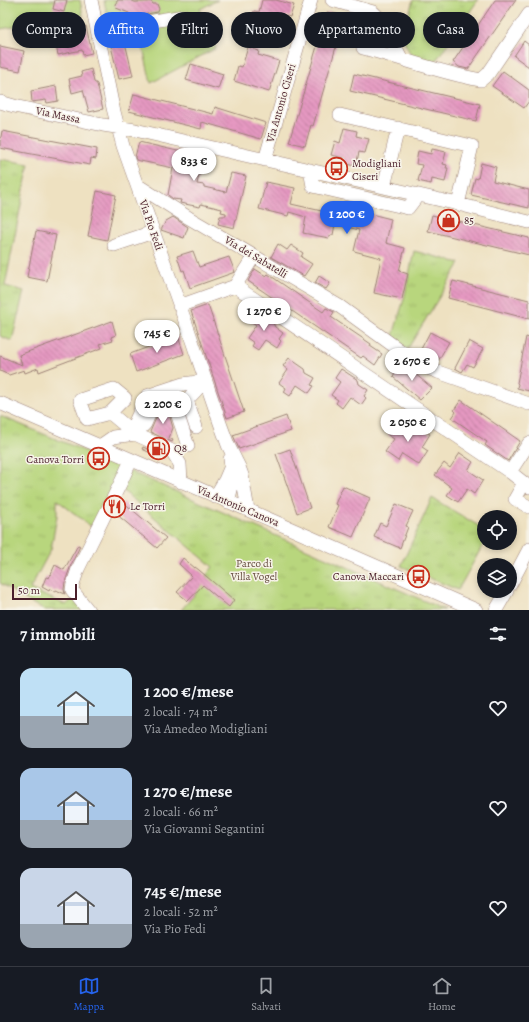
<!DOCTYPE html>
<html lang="it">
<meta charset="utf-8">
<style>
body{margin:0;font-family:Alegreya,serif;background:#20242c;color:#f1f3f6;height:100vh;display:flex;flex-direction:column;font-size:15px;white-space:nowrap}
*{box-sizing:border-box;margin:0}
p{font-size:13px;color:#9ea1a6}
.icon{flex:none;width:22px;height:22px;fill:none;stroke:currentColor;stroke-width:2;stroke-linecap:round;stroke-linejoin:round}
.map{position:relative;height:610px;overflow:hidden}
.sheet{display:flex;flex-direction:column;background:#171b24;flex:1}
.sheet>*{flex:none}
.top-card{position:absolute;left:12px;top:12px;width:505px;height:36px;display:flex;gap:8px}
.tools{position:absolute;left:477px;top:510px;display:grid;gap:8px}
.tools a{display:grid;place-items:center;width:40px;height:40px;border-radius:50%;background:#171b24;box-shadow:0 2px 6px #0003;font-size:20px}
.scale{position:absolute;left:12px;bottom:10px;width:65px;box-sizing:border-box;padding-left:4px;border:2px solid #4a1f2b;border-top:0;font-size:11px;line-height:14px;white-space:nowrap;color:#4a1f2b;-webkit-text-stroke:3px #f7f3e8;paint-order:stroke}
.price{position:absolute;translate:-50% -34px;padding:0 9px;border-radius:14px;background:#fff;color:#222;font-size:13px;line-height:26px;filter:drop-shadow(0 1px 2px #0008)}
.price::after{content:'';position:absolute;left:50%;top:24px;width:12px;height:9px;margin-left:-6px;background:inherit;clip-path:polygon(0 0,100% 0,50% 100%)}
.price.active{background:#2563eb;color:#fff}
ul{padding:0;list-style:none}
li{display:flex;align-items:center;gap:12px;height:100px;padding:0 20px}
li span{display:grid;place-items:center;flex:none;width:112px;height:80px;border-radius:12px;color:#555}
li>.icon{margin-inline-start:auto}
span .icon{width:48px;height:48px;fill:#fffc;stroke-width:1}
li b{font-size:17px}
h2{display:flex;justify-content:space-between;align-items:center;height:48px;padding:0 20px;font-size:17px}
.chip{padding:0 14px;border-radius:18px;background:#171b24;box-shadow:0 2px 6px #0003;font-size:14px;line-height:36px}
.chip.active{background:#2563eb;color:#fff}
.tabs{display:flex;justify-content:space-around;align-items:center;height:56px;border-top:1px solid #363941;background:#171b24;font-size:11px;color:#9ea1a6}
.tabs a{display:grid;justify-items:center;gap:2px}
.tabs .active{color:#2563eb}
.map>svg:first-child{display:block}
.grass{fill:url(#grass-tufts);stroke:#817a54}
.garden{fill:#b8d67d;stroke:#817a54}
.building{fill:url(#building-back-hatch)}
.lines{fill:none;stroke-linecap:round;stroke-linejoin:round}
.minor-casing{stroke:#9c8076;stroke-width:14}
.minor{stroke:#fff;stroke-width:13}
.labels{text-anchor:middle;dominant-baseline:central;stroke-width:3;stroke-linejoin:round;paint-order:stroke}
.street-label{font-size:11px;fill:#4a1f2b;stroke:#f7f3e8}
.poi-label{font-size:11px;fill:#4a1f2b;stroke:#f7f3e8;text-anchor:start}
.park-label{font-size:11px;fill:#664d40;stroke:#f7f3e8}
</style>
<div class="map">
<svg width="529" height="610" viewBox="0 0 529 610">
<defs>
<pattern id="grass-tufts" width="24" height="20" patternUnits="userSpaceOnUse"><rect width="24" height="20" fill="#b8d67d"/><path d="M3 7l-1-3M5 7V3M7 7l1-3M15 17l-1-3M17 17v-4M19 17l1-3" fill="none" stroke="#a0b76c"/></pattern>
<pattern id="building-back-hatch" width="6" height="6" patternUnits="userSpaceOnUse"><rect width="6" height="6" fill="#e598c1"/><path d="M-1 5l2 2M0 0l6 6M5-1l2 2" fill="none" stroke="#bc7b9d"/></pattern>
</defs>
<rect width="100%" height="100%" fill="#f7f3e8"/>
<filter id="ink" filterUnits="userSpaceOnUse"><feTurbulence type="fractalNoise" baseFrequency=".025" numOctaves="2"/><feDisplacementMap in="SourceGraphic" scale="8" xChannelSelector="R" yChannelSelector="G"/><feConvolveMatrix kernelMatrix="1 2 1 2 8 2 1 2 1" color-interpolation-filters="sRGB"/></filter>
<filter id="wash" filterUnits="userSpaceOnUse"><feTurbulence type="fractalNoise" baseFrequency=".012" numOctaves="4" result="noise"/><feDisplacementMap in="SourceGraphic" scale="16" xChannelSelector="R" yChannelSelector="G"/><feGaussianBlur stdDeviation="0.9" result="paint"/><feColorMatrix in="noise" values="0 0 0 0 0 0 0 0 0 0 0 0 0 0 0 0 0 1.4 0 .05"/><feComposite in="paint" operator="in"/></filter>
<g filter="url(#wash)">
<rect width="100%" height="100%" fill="#eee1c1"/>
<!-- grass -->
<path class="grass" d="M413,0H478L435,62L412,57L390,13L408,17Z
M0,159L29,164L5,286L24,291L12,341L0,336Z
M414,251L460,263L407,350L392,339L404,299Z
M0,416L97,456L96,460L101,462L102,459L123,469L98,520L92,527L57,500V516L51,549L30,589L66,605L74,598L84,610H43L0,583Z
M129,471L445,610H181L197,592L195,589L213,567L121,489Z
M432,498L484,529V543L458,590L401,566Z"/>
<!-- garden -->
<path class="garden" d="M0,0H80L83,16L0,29Z
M104,0H218L200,9L216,48L151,83L139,30L111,35Z"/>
<g id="blocks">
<!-- building -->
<path class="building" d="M55,0H67L64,12L53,9Z
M118,0H130L135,2L151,1L153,4H157L159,9L158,12L130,17L129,13L116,8L115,4Z
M262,0H276L294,5L290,17L286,16L281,34L270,31L271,27L251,22L254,11L259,12Z
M495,0H516L468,69L459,67L453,62Z
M327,12L345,16L313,126L311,125L305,146L289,142Z
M86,26L92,53L83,55L82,50L58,55L53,31L70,27L71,30Z
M123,34L133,76L119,79L109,38Z
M524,41L529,45V67L514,56Z
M0,46L24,51L20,71L0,67Z
M248,47L259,51L258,55L279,61L269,92L234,81L238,66L242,67Z
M191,64L223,74L218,89L186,80Z
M91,69L94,82L97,84L103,109L89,112L83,90L72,93L69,79L82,76L81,72Z
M503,71L529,90V101L524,108L492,86Z
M354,74L480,104L476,121L350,91Z
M56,86L58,101L47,103L46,100L32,102L31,91Z
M134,94L213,114L215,107L266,123L261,139L202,122L201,129L129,111Z
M344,128L357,131L356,136L369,139L365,153L359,152L356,166L342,163L344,158L331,155L335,141L340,143Z
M2,131L97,149L96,159L91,158L90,165L0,148V142Z
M139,142L203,157L197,184L204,185V187L226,192L231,173L246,176L234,228L218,224L220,216H226V213L221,212L222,209L201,204L200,207L180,203L181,200L173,199L168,195L173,168L136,160L135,157Z
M432,149L446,152L443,164L447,165L446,168H448L445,182L432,179L431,184L418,181L422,165L416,164L418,151L431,154Z
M481,163L496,167L493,181L529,190V208L471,195L475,178L478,179Z
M266,182L295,188L291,204L361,220L363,212L391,219L386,243L405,248L399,271L408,274L402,299L374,293L381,258L354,251L359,230L335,224L333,235H331L329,238L303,233L306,217L289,212L288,216L259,209Z
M97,191L116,195L107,240L88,236Z
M432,215L529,238V255L428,231Z
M173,217L188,227L184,238L161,230L166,221Z
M36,231L56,235L47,281L27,277Z
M278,244L287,250L291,245L303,253L301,257L312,264L304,276L271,257Z
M193,251L199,267L229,257L235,272L190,288L184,270L182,271L177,256Z
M255,269L266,276L268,274L323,312L326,308L334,312L331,317L371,344L370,346L382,354L375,365L363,356L361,358L248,281Z
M319,276L330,283L326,289L315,283Z
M453,281L529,300V319L448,298Z
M208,305L244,412L227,418L191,311Z
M257,312L273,323L275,327L283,333L279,339L281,341L277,348L265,340L258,350L252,346L254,343L247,338L256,325L251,321Z
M112,321L116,335L111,337L113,340L100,344L102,348L39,372L38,368L25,373L24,370L9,375L0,371V356L22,365L19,355Z
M430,332L449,342L438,361L420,351Z
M178,336L184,354L136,372L130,354Z
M526,337L529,338V391L517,388L518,384L517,383Z
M469,341L483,349L473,367L467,364L462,372L455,368Z
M289,358L305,369L306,373L315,378L311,385L314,386L309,393L297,385L290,396L284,392L286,388L279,383L288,370L283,366Z
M402,363L432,388L420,400L393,377Z
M341,369L358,380L359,384L368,390L364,396L366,398L361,405L350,397L342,408L336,403L338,400L331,395L340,382L335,378Z
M461,400L520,441L508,461L485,445L487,442L452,418L456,412L454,410Z
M161,407L168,410L173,428L169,438L173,440L172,442L150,432Z
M286,416L291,431L239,449L233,435Z
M396,422L412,432L416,425L430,434L422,447L428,451L419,465L402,454L398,461L385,452L394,439L388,435Z
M143,447L165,457L164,459L142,449Z
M290,449L310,508L297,513L276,454Z
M460,453L473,462L468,470L483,480L474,494L467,489L458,502L447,495L452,488L435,475L444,463L450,468Z
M343,486L370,498L353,537L329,527L338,505L335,504Z
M123,502L166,538L157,548L115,513L119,503L121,504Z
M396,504L413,511L406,526L408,527L400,548L374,537L380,523L386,526Z
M78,545L80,546L71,565L65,582L64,589L65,594L56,590L55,592L50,589L49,591L42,587L46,577L49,578L55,565L64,570Z
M183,558L195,568V567L199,570L234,600L229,607L203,585L188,601L177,592L192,576L179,564Z"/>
</g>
</g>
<g filter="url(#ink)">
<use href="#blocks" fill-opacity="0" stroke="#9c8076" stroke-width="1"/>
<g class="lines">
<defs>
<path id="minor" d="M91,0L113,108L123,146L189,332L220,423L228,445L239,467L242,475L248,510
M332,0L373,12L380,19L384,25L401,58
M373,12L363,48C402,58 441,73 481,80L488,74L529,14
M97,30L184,16
M0,102L14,106L103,125L135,130L458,204L529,222
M340,115L472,146L458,204
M265,160L311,0
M310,170L313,186L408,208L418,195
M137,185L189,218L339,306L420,365L438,372L529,404
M384,187L398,128
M114,245L153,232
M235,286L254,256
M179,306L235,286L510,472L529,487
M0,403L248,510L476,610
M110,413L87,419L80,400L114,389L125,398L110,413L135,434L172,451L180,464L181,482
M135,434V422L147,396L183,384L205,381L187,400L196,427
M100,446L113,437L135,434L145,424L155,401L158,398L164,397L172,399L174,404L188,446
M510,472L529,443
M524,483L515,499L529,507
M215,497L225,480L231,466
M228,502L231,490L233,480L230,459
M510,585L529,549
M88,610L72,590L73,584L78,569L122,480L131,460
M496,610L507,591"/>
</defs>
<!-- minor casing -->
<use href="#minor" class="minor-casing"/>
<!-- minor -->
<use href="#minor" class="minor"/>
</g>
</g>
<!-- icons -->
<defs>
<symbol id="bus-ring" viewBox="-11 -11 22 22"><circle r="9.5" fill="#f7f3e8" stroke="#c8321e" stroke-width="1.5"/><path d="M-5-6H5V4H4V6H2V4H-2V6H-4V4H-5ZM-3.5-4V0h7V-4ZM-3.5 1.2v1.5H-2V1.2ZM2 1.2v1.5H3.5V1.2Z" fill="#c8321e"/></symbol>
<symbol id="shop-ring" viewBox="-11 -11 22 22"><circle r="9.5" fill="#f7f3e8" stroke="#c8321e" stroke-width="1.5"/><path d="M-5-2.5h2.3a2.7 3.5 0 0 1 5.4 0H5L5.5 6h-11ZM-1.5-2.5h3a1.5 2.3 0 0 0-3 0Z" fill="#c8321e"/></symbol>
<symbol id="fuel-ring" viewBox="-11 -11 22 22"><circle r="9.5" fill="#f7f3e8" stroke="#c8321e" stroke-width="1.5"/><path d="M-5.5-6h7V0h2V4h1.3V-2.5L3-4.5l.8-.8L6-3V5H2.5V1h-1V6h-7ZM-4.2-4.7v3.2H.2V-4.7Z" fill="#c8321e"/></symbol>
<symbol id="restaurant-ring" viewBox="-11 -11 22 22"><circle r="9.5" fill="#f7f3e8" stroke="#c8321e" stroke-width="1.5"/><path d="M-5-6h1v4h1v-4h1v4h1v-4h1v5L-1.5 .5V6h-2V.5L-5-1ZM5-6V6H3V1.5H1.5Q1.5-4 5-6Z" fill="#c8321e"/></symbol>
</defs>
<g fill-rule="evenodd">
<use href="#bus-ring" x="324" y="156" width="25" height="25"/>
<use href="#shop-ring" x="436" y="208" width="25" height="25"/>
<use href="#fuel-ring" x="146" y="436" width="25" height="25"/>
<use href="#bus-ring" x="86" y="446" width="25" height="25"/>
<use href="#restaurant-ring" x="102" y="494" width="25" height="25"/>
<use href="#bus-ring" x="406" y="564" width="25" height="25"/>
</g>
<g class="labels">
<!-- street labels -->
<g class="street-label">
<text transform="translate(281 103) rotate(-74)">Via Antonio Ciseri</text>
<text transform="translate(58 115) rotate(12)">Via Massa</text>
<text transform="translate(151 225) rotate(71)">Via Pio Fedi</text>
<text transform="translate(256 257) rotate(31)">Via dei Sabatelli</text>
<text transform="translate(238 506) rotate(23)">Via Antonio Canova</text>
</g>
<!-- poi labels -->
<g class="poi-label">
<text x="352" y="163">Modigliani<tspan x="352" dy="13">Ciseri</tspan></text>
<text x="464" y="220">85</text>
<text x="174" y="448">Q8</text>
<text x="84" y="459" text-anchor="end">Canova Torri</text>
<text x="130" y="506">Le Torri</text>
<text x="404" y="576" text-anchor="end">Canova Maccari</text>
</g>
<!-- park labels -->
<g class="park-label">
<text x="254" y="563">Parco di<tspan x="254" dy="13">Villa Vogel</tspan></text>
</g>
</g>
</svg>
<div class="tools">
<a><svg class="icon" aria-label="locate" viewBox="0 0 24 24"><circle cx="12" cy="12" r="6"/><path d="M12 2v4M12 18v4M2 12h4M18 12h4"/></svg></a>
<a><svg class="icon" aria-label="layers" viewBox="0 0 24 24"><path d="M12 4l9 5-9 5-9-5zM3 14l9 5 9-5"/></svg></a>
</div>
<div class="scale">50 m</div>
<b class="price" style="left:194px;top:182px">833 €</b>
<b class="price active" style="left:347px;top:235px">1 200 €</b>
<b class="price" style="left:264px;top:332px">1 270 €</b>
<b class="price" style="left:157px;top:354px">745 €</b>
<b class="price" style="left:412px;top:382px">2 670 €</b>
<b class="price" style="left:163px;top:425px">2 200 €</b>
<b class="price" style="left:408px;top:443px">2 050 €</b>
<div class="top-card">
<a class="chip">Compra</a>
<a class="chip active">Affitta</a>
<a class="chip">Filtri</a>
<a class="chip">Nuovo</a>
<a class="chip">Appartamento</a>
<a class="chip">Casa</a>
</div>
</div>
<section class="sheet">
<h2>7 immobili<svg class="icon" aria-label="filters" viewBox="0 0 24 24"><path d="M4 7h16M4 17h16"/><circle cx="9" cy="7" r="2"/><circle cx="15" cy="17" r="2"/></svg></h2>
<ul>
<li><span style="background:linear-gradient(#bfe0f5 60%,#9aa5b1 0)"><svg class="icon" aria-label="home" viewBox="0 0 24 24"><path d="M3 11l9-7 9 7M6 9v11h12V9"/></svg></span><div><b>1 200 €/mese</b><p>2 locali · 74 m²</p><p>Via Amedeo Modigliani</p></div><svg class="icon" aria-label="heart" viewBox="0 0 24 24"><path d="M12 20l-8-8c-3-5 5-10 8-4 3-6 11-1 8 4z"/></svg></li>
<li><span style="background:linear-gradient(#a9c7e8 65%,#9aa5b1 0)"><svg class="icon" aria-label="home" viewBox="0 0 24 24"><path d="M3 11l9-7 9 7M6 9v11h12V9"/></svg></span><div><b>1 270 €/mese</b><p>2 locali · 66 m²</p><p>Via Giovanni Segantini</p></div><svg class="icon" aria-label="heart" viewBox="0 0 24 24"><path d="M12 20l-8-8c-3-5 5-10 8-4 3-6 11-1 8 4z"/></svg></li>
<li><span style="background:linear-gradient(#c9d6e8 70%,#9aa5b1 0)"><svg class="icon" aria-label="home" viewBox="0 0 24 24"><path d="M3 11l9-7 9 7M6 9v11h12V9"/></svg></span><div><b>745 €/mese</b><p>2 locali · 52 m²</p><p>Via Pio Fedi</p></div><svg class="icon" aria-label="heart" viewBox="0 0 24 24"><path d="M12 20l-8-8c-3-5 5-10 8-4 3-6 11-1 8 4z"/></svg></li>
</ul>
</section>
<nav class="tabs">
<a class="active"><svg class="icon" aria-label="map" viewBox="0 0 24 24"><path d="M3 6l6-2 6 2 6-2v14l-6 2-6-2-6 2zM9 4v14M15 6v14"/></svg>Mappa</a>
<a><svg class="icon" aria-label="saved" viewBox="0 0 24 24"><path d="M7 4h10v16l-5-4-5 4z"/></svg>Salvati</a>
<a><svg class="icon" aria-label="home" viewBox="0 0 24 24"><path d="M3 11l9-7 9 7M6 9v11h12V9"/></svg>Home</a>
</nav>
